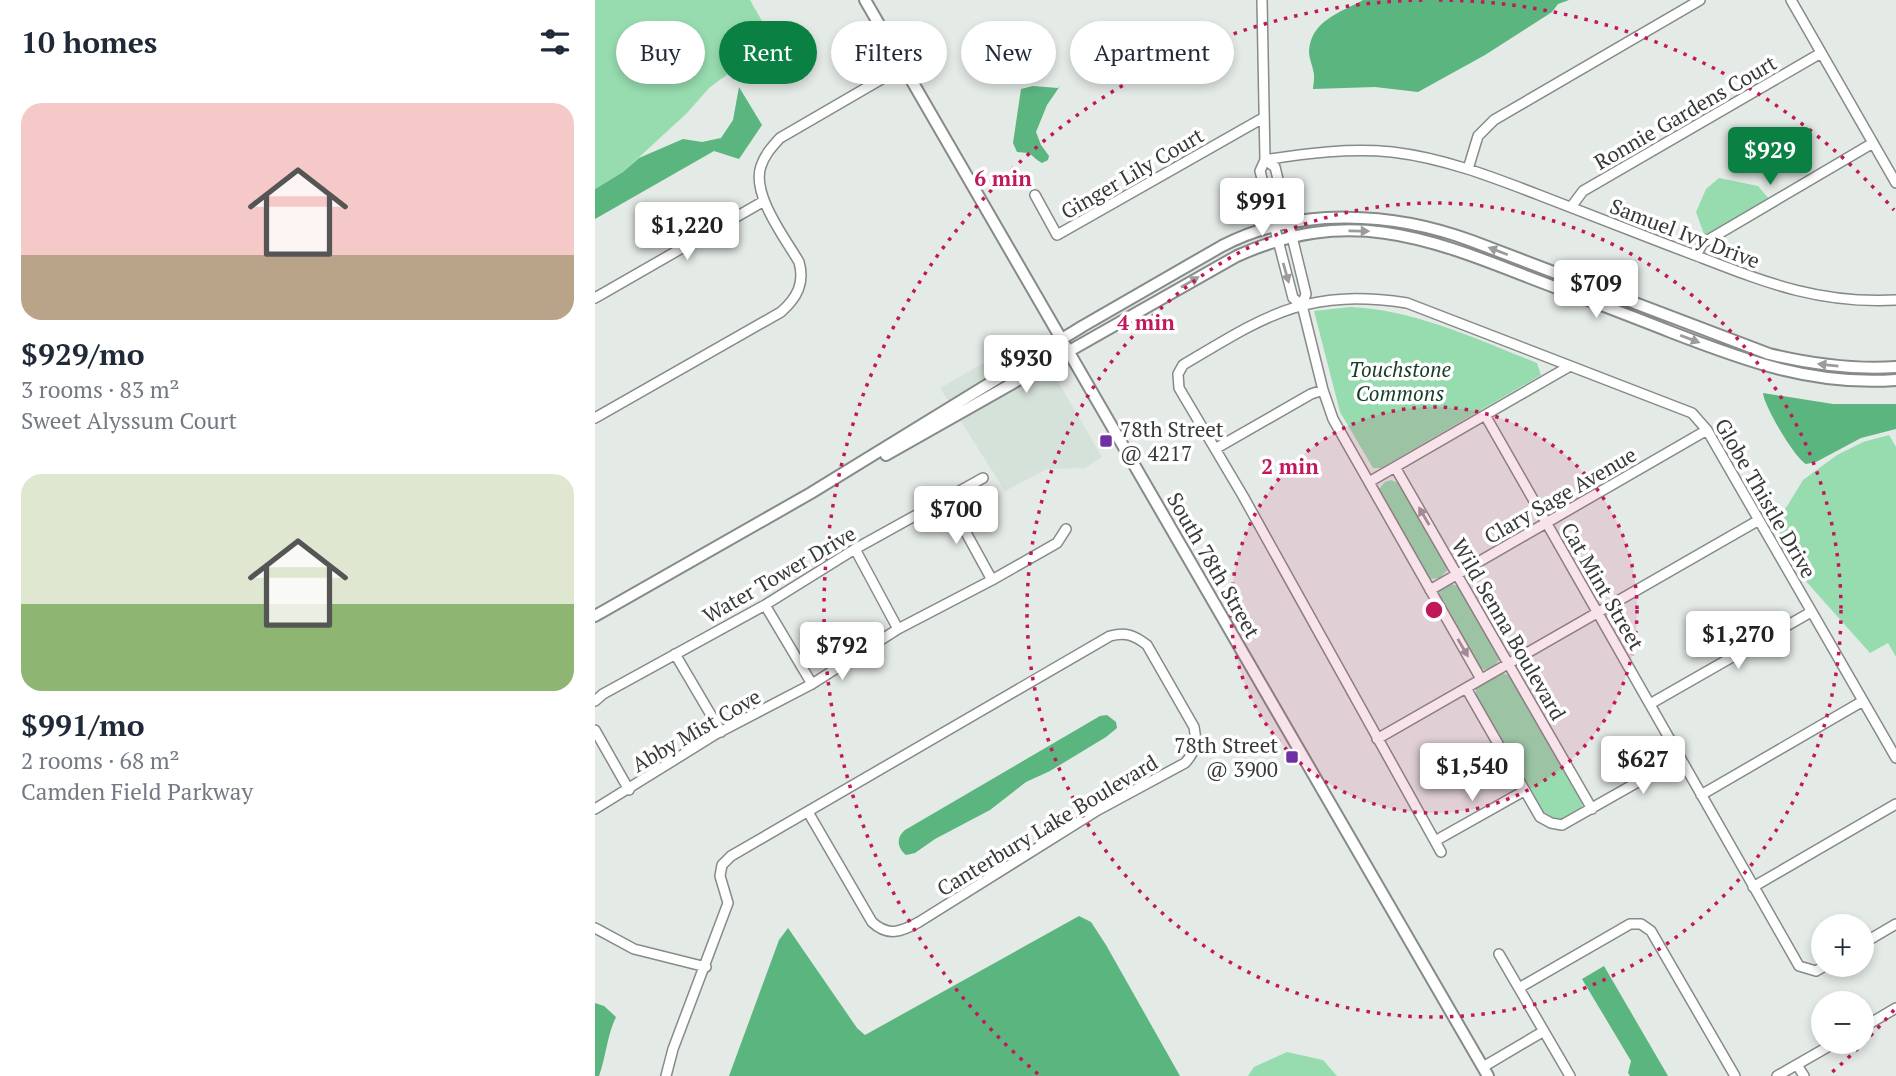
<!DOCTYPE html>
<meta charset="utf-8">
<style>
body{margin:0;font-family:"PT Serif",serif;background:#f6f6f7;color:#1f2937;height:100vh;display:flex;flex-direction:column;font-size:26px;white-space:nowrap}
*{box-sizing:border-box;margin:0}
p{font-size:23px;color:#747a83}
.icon{flex:none;width:38px;height:38px;fill:none;stroke:currentColor;stroke-width:2;stroke-linecap:round;stroke-linejoin:round}
.map{position:relative;flex:1;overflow:hidden}
.panel{display:flex;flex-direction:column;background:#fff;width:595px}
.panel>*{flex:none}
.hud{position:absolute;left:21px;top:21px;width:665px;height:63px;display:flex;gap:14px}
.controls{position:absolute;left:1216px;top:914px;display:grid;gap:14px}
.controls a{display:grid;place-items:center;width:63px;height:63px;border-radius:50%;background:#fff;box-shadow:0 4px 10px #0003;font-size:35px}
.price{position:absolute;translate:-50% -60px;padding:0 16px;border-radius:7px;background:#fff;color:#222;font-size:23px;line-height:46px;filter:drop-shadow(0 2px 4px #0008)}
.price::after{content:'';position:absolute;left:50%;top:42px;width:21px;height:16px;margin-left:-10px;background:inherit;clip-path:polygon(0 0,100% 0,50% 100%)}
.price.current{background:#0b8043;color:#fff}
ul{padding:0;list-style:none}
li{display:grid;align-content:center;gap:14px;height:371px;padding:0 21px}
li span{display:grid;place-items:center;height:217px;border-radius:21px;color:#555}
li>.icon{margin-inline-start:auto}
span .icon{width:126px;height:126px;fill:#fffc;stroke-width:1}
li b{font-size:30px}
h2{display:flex;justify-content:space-between;align-items:center;height:84px;padding:0 21px;font-size:30px}
.pill{padding:0 24px;border-radius:32px;background:#fff;box-shadow:0 4px 10px #0003;font-size:24px;line-height:63px}
.pill.current{background:#0b8043;color:#fff}
main{display:flex;flex:1;min-height:0}
.map>svg:first-child{display:block}
.built{fill:#d5e2d9}
.green{fill:#97dcaf}
.water{fill:#5ab57f}
.lines{fill:none;stroke-linecap:round;stroke-linejoin:round}
.minor-casing{stroke:#868b87;stroke-width:12}
.tertiary-casing{stroke:#868b87;stroke-width:14}
.minor{stroke:#fff;stroke-width:9}
.tertiary{stroke:#fff;stroke-width:10}
.oneway{fill:#9c9c9c}
.ring{fill:none;stroke:#c2185b;stroke-width:3.5;stroke-dasharray:3.5 7}
.poi-dot{fill:#7030a5;stroke:#fff;stroke-width:2.5}
.labels{text-anchor:middle;dominant-baseline:central;stroke-width:7;stroke-linejoin:round;paint-order:stroke}
.street-label{font-size:21px;fill:#383a38;stroke:#fff}
.park-label{font-size:21px;font-style:italic;fill:#163d26;stroke:#fff}
.poi-label{font-size:21px;fill:#383a38;stroke:#fff;text-anchor:start}
.centre{fill:#c2185b;stroke:#fff;stroke-width:3.5}
.ring-label{font-size:21px;text-anchor:middle;font-weight:bold;fill:#c2185b;stroke:#fff;stroke-width:7;stroke-linejoin:round;paint-order:stroke}
</style>
<main>
<section class="panel">
<h2>10 homes<svg class="icon" aria-label="filters" viewBox="0 0 24 24"><path d="M4 7h16M4 17h16"/><circle cx="9" cy="7" r="2"/><circle cx="15" cy="17" r="2"/></svg></h2>
<ul>
<li><span style="background:linear-gradient(#f6c9c9 70%,#b9a48a 0)"><svg class="icon" aria-label="home" viewBox="0 0 24 24"><path d="M3 11l9-7 9 7M6 9v11h12V9"/></svg></span><div><b>$929/mo</b><p>3 rooms · 83 m²</p><p>Sweet Alyssum Court</p></div></li>
<li><span style="background:linear-gradient(#dfe7d0 60%,#8fb573 0)"><svg class="icon" aria-label="home" viewBox="0 0 24 24"><path d="M3 11l9-7 9 7M6 9v11h12V9"/></svg></span><div><b>$991/mo</b><p>2 rooms · 68 m²</p><p>Camden Field Parkway</p></div></li>
</ul>
</section>
<div class="map">
<svg width="1301" height="1076" viewBox="0 0 1301 1076">
<rect width="100%" height="100%" fill="#e4eae6"/>
<!-- built -->
<path class="built" d="M436,336L444,348L355,403L345,388Z
M455,368L507,457L490,468L452,469L410,491L365,420Z"/>
<!-- green -->
<path class="green" d="M0,0H155L171,28V54L145,65L114,88L92,113L28,172L0,189Z
M1124,178L1163,186L1174,199L1111,236L1109,234L1101,212L1111,189Z
M755,307C821,310 881,339 942,363L946,375L786,468H778L745,412L719,311Z
M1294,435L1301,447V657L1293,643L1275,653L1191,559L1177,517L1191,508L1208,480L1242,455L1268,442Z
M796,480L805,484L851,565L852,570L845,578L834,579L783,490L790,482Z
M855,583L864,587L903,655L904,660L897,668L886,670L882,667L842,593L844,589Z
M907,673L916,676L988,801L986,810C971,819 964,825 948,814L881,697V688Z
M692,1052L728,1060L742,1076H653L659,1067Z"/>
<!-- water -->
<path class="water" d="M768,0H974L963,4L957,12L890,55L823,92L780,87L718,89C718,86 719,82 719,79C720,70 714,61 714,51C716,21 744,13 768,0Z
M438,86L463,88L465,86L452,105L441,132L446,145L454,156L453,160L447,163C433,155 441,153 422,152L418,143L426,89Z
M144,87L167,125L144,159L119,151L0,219V189L28,172L44,158L88,139L107,142L126,138L138,120Z
M1168,393L1238,404H1301V429L1266,438L1221,462L1211,464C1199,457 1169,406 1168,393Z
M512,715L521,722L522,728L511,737L455,771L431,782L395,810L340,839L320,853L311,855C302,848 301,837 310,830L505,716Z
M484,916L496,922L511,945L585,1076H134L184,940L193,928L262,1028L270,1035Z
M1009,966L1073,1076H1035L1033,1073L1036,1061L987,979Z
M0,1003L9,1006L21,1017C12,1035 11,1057 4,1076H0Z"/>
<g class="lines">
<defs>
<path id="minor" d="M667,0L670,160L665,171L698,298L707,305
M1196,0L1301,183
M670,160C712,153 754,148 797,152C848,158 895,176 944,195C996,215 1049,236 1102,256C1172,283 1224,304 1301,300
M670,160L680,167L711,294L707,305L728,390L738,419L886,679
M873,169L883,136L899,120L1105,0
M440,195L462,235L668,118
M976,207L988,191L1226,53
M1101,255L1108,243L1278,143
M0,298L169,201
M890,415L1204,966L1221,971L1233,964
M0,418L186,312C202,298 210,283 204,262C190,238 156,194 166,166C170,154 177,147 185,138L309,66
M620,449L716,394L728,390
M800,467L997,809
M774,482L975,366
M352,498L397,580
M260,549L303,629
M835,590L1112,430
M170,605L217,684
M80,654L126,732
M871,688L945,817L956,823L967,825L1085,758
M0,701L8,694L170,605L260,549L388,478
M1055,704L1216,612
M0,730L34,790
M782,739L1164,520
M1106,795L1268,701
M0,809L121,734L217,684L303,629L397,580L462,543L471,529
M840,841L929,791
M846,852L648,496L584,388L583,374L588,365C672,315 710,288 812,303L1097,413L1112,430L1301,758
M1158,887L1301,804
M0,928L39,949L111,967
M1267,944L1301,924
M904,954L975,1076
M924,988L1035,924H1046L1056,931L1140,1076
M1267,1028L1301,1008
M1202,1065L1209,1076
M888,1067L949,1031
M71,1076L78,1049L133,903L125,876L127,865L136,856L515,636C531,632 539,635 552,645L599,727C602,742 601,751 590,763L503,810L324,922C306,932 293,937 277,922L213,812
M1182,1076L1243,1041"/>
<path id="tertiary" d="M270,0L893,1076
M291,455L642,256C751,207 829,236 933,277C980,295 1028,313 1076,332C1151,361 1218,386 1301,380
M0,616L216,493L488,326L627,246C703,206 799,212 877,241L1174,354C1216,364 1258,370 1301,367"/>
</defs>
<!-- minor casing -->
<use href="#minor" class="minor-casing"/>
<!-- tertiary casing -->
<use href="#tertiary" class="tertiary-casing"/>
<!-- minor -->
<use href="#minor" class="minor"/>
<!-- tertiary -->
<use href="#tertiary" class="tertiary"/>
</g>
<!-- one-way arrows -->
<defs><path id="oneway-solid" d="M-6-.8H1V-3.2L6.5 0L1 3.2V.8H-6Z" transform="scale(1.75)"/></defs>
<g class="oneway">
<use href="#oneway-solid" transform="translate(764 231) rotate(1)"/>
<use href="#oneway-solid" transform="translate(903 251) rotate(-159)"/>
<use href="#oneway-solid" transform="translate(691 273) rotate(74)"/>
<use href="#oneway-solid" transform="translate(595 282) rotate(-30)"/>
<use href="#oneway-solid" transform="translate(1095 339) rotate(21)"/>
<use href="#oneway-solid" transform="translate(1233 365) rotate(-174)"/>
<use href="#oneway-solid" transform="translate(829 516) rotate(-120)"/>
<use href="#oneway-solid" transform="translate(868 648) rotate(60)"/>
</g>
<!-- distance rings -->
<circle cx="839" cy="610" r="203" fill="#c2185b" fill-opacity=".12"/>
<g class="ring">
<circle cx="839" cy="610" r="203"/>
<circle cx="839" cy="610" r="407"/>
<path d="M1299 1010A610 610 0 0 1 1235 1074M443 1074A610 610 0 0 1 834 0M844 0A610 610 0 0 1 1299 210"/>
</g>
<!-- markers -->
<g class="poi-dot">
<rect x="504" y="434" width="14" height="14" rx="3.5"/>
<rect x="690" y="750" width="14" height="14" rx="3.5"/>
</g>
<g class="labels">
<!-- street labels -->
<g class="street-label">
<text transform="translate(1090 112) rotate(-30)">Ronnie Gardens Court</text>
<text transform="translate(537 173) rotate(-30)">Ginger Lily Court</text>
<text transform="translate(1090 233) rotate(21)">Samuel Ivy Drive</text>
<text transform="translate(965 495) rotate(-30)">Clary Sage Avenue</text>
<text transform="translate(1171 498) rotate(60)">Globe Thistle Drive</text>
<text transform="translate(619 565) rotate(60)">South 78th Street</text>
<text transform="translate(184 574) rotate(-30)">Water Tower Drive</text>
<text transform="translate(1008 586) rotate(60)">Cat Mint Street</text>
<text transform="translate(914 629) rotate(60)">Wild Senna Boulevard</text>
<text transform="translate(101 730) rotate(-30)">Abby Mist Cove</text>
<text transform="translate(452 825) rotate(-31)">Canterbury Lake Boulevard</text>
</g>
<!-- park labels -->
<g class="park-label">
<text x="805" y="369">Touchstone<tspan x="805" dy="24">Commons</tspan></text>
</g>
<!-- poi labels -->
<g class="poi-label">
<text x="525" y="429">78th Street<tspan x="525" dy="24">@ 4217</tspan></text>
<text x="683" y="745" text-anchor="end">78th Street<tspan x="683" dy="24">@ 3900</tspan></text>
</g>
</g>
<circle cx="839" cy="610" r="10" class="centre"/>
<g class="ring-label">
<text x="408" y="186">6 min</text>
<text x="551" y="330">4 min</text>
<text x="695" y="474">2 min</text>
</g>
</svg>
<div class="controls">
<a>+</a>
<a>−</a>
</div>
<b class="price current" style="left:1175px;top:187px">$929</b>
<b class="price" style="left:667px;top:238px">$991</b>
<b class="price" style="left:92px;top:262px">$1,220</b>
<b class="price" style="left:1001px;top:320px">$709</b>
<b class="price" style="left:431px;top:395px">$930</b>
<b class="price" style="left:361px;top:546px">$700</b>
<b class="price" style="left:1143px;top:671px">$1,270</b>
<b class="price" style="left:247px;top:682px">$792</b>
<b class="price" style="left:1048px;top:796px">$627</b>
<b class="price" style="left:877px;top:803px">$1,540</b>
<div class="hud">
<a class="pill">Buy</a>
<a class="pill current">Rent</a>
<a class="pill">Filters</a>
<a class="pill">New</a>
<a class="pill">Apartment</a>
</div>
</div>
</main>
